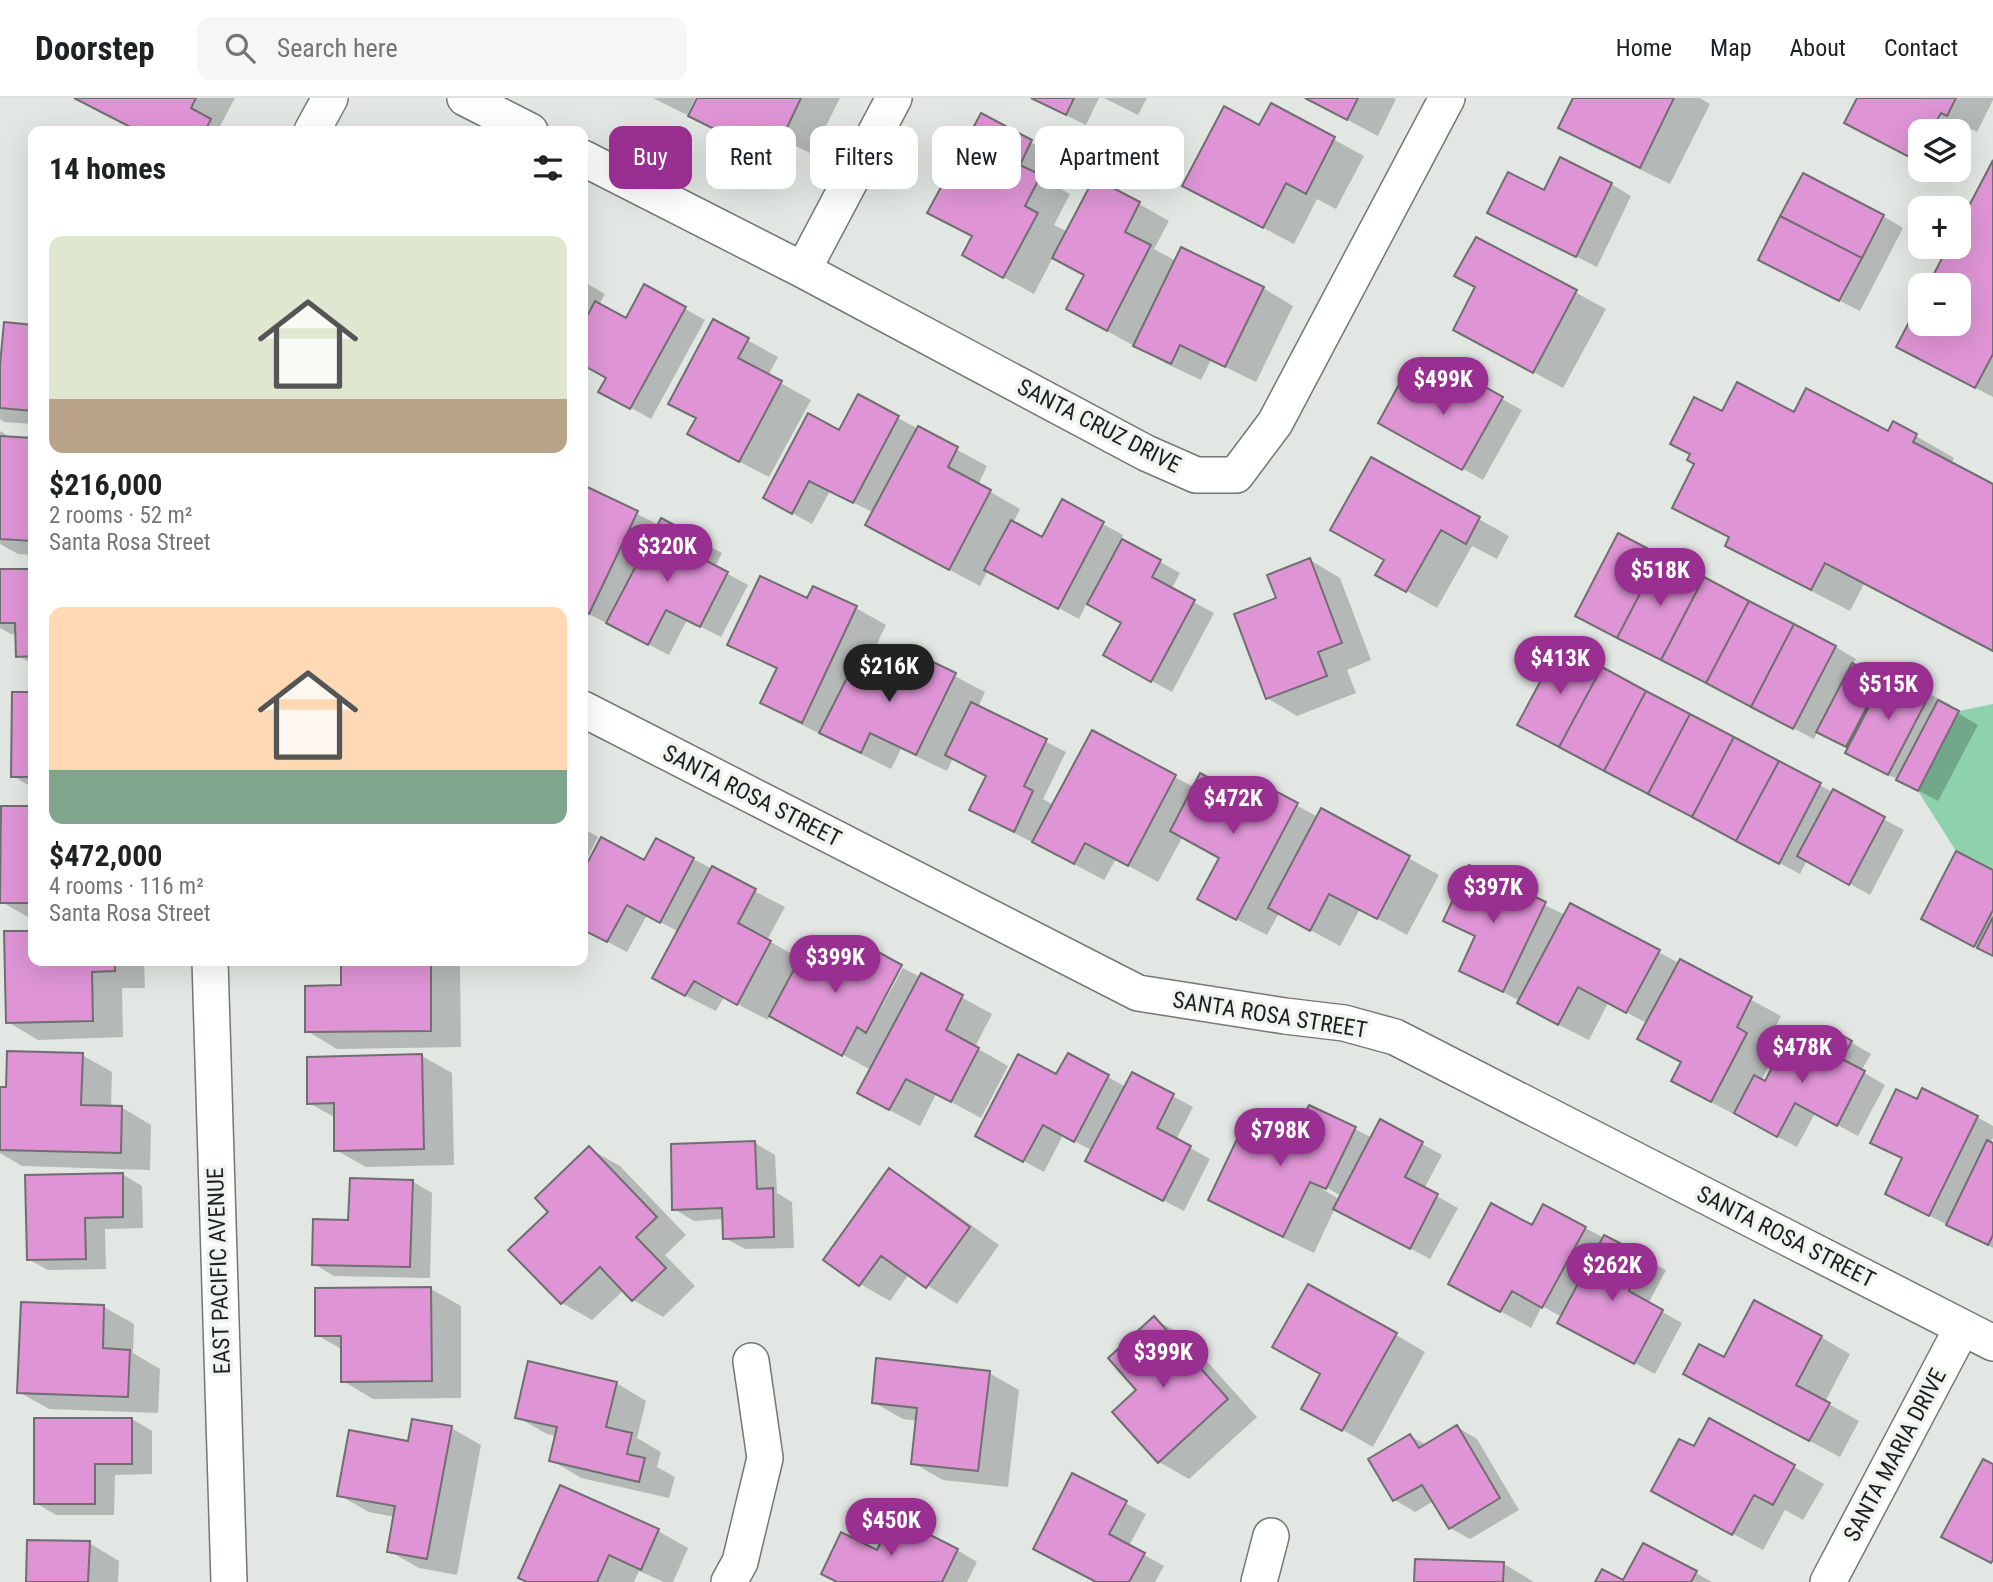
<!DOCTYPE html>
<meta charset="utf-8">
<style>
body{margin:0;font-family:"Roboto Condensed",sans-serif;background:#f6f6f6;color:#202124;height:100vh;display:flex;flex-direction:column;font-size:26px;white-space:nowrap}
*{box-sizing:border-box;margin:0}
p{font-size:23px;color:#757577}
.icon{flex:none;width:38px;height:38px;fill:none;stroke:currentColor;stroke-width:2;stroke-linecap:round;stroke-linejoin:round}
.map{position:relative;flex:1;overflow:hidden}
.side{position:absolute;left:28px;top:28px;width:560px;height:840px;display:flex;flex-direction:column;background:#fff;border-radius:14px;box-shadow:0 7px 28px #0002}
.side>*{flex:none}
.guide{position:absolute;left:609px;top:28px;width:665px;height:63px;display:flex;gap:14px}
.controls{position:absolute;left:1908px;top:21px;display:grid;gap:14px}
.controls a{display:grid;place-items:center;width:63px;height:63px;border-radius:14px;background:#fff;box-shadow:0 7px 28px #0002;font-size:35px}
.price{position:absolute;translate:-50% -60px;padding:0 16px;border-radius:24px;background:#992f91;color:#fff;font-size:23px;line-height:46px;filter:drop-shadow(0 2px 4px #0008)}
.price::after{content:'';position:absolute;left:50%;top:42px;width:21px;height:16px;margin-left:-10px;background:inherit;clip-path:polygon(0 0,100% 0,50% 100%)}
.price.current{background:#222;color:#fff}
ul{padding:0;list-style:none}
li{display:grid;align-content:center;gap:14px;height:371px;padding:0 21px}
li span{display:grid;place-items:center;height:217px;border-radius:14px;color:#555}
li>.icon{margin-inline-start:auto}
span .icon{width:126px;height:126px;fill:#fffc;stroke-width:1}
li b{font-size:30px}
h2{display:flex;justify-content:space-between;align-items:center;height:84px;padding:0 21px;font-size:30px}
.chip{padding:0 24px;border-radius:14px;background:#fff;box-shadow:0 7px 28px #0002;font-size:24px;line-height:63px}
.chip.current{background:#992f91;color:#fff}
header{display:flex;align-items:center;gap:42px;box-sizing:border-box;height:98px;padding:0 35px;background:#fff;border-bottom:2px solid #e0e0e0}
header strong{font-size:33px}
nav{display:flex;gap:38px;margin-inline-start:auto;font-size:24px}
.search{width:490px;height:63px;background:#f6f6f6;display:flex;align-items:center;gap:18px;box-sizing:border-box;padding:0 24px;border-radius:14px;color:#757577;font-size:26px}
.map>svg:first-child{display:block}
.green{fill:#8ed2ad}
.shadow{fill:#0003;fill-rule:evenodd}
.building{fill:#de94d5;stroke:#716e71;stroke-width:2}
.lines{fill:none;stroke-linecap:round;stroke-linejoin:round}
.street-casing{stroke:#737775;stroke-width:38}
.street{stroke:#fff;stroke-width:35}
.labels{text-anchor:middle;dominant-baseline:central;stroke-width:7;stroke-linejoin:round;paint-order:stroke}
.street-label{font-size:23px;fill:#1e1f1e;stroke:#eff4f1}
</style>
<header>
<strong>Doorstep</strong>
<div class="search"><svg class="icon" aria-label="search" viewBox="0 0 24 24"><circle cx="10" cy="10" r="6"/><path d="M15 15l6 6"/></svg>Search here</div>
<nav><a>Home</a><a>Map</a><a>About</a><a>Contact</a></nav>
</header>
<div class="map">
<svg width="1993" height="1484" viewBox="0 0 1993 1484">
<rect width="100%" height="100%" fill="#e2e7e4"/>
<!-- green -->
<path class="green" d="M1993,606V772L1956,753L1918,693L1959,613Z"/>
<!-- shadow -->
<path class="shadow" d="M77,0H235L220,28L229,33H138Z
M653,0H695L687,17Z
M699,0H840L812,56L788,44L779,64L720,35L690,18Z
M1031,0H1099L1086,27Z
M1104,0H1147L1138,17Z
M1306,0H1394L1396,1L1378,38Z
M1575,0H1700L1710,6L1670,86L1590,47L1560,29Z
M1859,0H1993V2L1977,34L1972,31L1958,56V33H1920V64L1876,42Z
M1271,7L1364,58L1336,111L1317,101L1294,146L1214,104Z
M982,17L1061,61L1049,84L1070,96L1054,127L1068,134L1139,106L1169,123L1154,151L1176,163L1263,190L1293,208L1256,284L1211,262L1201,282L1165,265L1098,228L1086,178L1053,159L1034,196L994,174L974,139Z
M1993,66V299L1928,265L1920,226H1958V187H1930L1950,149H1958Z
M1935,72H1946L1943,76Z
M1611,86L1631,98L1597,169L1490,115L1545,94Z
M1883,118L1903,130L1860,213L1780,173Z
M1477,141L1606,211L1563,290L1485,248L1477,189Z
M583,183L605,196L599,207L626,222L645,189L705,222L651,321L601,293L609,280L583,265Z
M714,224L778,259L768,278L811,302L769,379L719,353L697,321L671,306Z
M5,226L33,229V326L4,324L0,321V269Z
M1450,272L1522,312L1483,382L1380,324L1432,303Z
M859,299L987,368L978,387L1020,411L1013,425L1043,441L1062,404L1123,437L1121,442L1180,475L1171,492L1214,515L1172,594L1105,557L1123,525L1087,505L1079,521L988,472L980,488L897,444L874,415L830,393L812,426L785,411L840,334Z
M1723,316L1795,317L1889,336L1916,338L1954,360L1951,366L1993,388V553L1864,486L1850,513L1765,469L1727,447L1730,440L1675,409Z
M0,333L13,341L33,342V457L18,456L0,446Z
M1372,361L1509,438L1497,461L1472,448L1437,510L1378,477L1386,461Z
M583,389L659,427L661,422L722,455L715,469L748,487L721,539L687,522L669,557L583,513Z
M1619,437L1836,549L1856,561L1852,567L1884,584L1889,575L1951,607L1949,610L1978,627L1938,703L1868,666L1850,651L1818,633L1814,641L1597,528Z
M1310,462L1340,480L1371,562L1347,572L1356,595L1297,618L1267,600L1278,501Z
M33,472V566L18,558L17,536H11L0,530V473Z
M808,502L856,510L886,527L863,575L886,586L903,551L985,594L978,609L1066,654L1043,701L1054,707L1093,634L1195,690L1243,700L1252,683L1318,719L1322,712L1439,777L1407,837L1360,811L1340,848L1279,815L1267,837L1230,818L1221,760L1183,738L1158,784L1116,761L1104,782L971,712L988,678L953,660L947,673L901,651L891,671L792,622L763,605L778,572L730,546Z
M1560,549L1904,732L1870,797L1807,762L1800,776L1539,638Z
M14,595L33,596V690L13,678Z
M3,709H33V822L2,804Z
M583,730L598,739L584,767L587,769L645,764L657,742L785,809L767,842L801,861L877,917L903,870L920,879L921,877L992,916L975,949L1008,968L981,1020L936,996L920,1028L889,1012L871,972L770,917L768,922L724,899L716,913L684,897L679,834L647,817L627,854L583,831Z
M1470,770L1565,817L1570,807L1679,865L1680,863L1781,918L1766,948L1776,954L1761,983L1766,986L1826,956L1837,936L1871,956L1861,973L1885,987L1858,1038L1815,1015L1797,1049L1703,1000L1683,964L1647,925L1608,905L1589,942L1549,922L1520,903L1461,872L1476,839L1445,822Z
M1993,774V858L1943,832Z
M33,834V863H144L145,890H122L123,939L38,942L8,924L6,835Z
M343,863H455L460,865L461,949L337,951L307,933L343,889Z
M82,957L112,974L111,1009H121L151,1027L150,1072L22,1068L0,1055V991H8Z
M1069,957L1126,989L1173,998L1193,1009L1176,1042L1210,1061L1184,1113L1108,1074L1093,1053L1063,1037L1044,1074L997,1049L1057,979Z
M422,958L452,975L454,1067L366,1069L336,1052V1020L309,1005Z
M1918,1003L1977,1019L1993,1028V1040L1990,1045L1993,1046V1150L1887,1096L1903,1061L1872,1044Z
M1355,1031L1372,1040L1422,1046L1442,1057L1424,1091L1458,1110L1430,1161L1335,1110L1314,1155L1240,1119L1210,1101L1294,1043ZM1319,1085L1341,1098V1102L1317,1088Z
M755,1045L775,1057L777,1095L792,1104L794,1150L745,1151L725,1140L724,1121L694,1123L674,1111Z
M590,1051L620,1068L686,1137L665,1157L695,1188L663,1219L633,1202L624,1192L592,1222L562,1205L551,1114Z
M889,1073L919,1090L999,1147L957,1206L909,1176L890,1203L860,1186Z
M122,1076L142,1088L143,1130L105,1131L106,1171L48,1172L28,1161Z
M412,1083L432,1095L430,1180L334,1178L314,1166L350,1124Z
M1533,1130H1585L1666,1172L1648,1206L1682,1225L1655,1276L1580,1236L1562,1219L1542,1208L1531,1230L1480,1202Z
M431,1191L461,1208V1300L373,1301L343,1283V1252L317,1237Z
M23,1206L104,1209L134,1226L133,1255L160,1271L158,1315L49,1311L19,1294Z
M1154,1221L1184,1238L1257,1319L1189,1381L1159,1364L1115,1314L1139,1292Z
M1396,1237L1425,1254L1373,1349L1304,1310L1322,1275Z
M1821,1239L1850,1256L1825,1304L1859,1323L1840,1359L1715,1293L1725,1262Z
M989,1275L1019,1292L1008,1389L943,1382L913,1365L918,1323L903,1321L873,1304Z
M616,1285L646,1303L637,1340L661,1354L657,1369L675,1379L669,1400L581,1380L551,1362L557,1338L547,1336L517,1319Z
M132,1321L152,1333V1376L115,1377L114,1417H56L36,1405Z
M1457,1329L1477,1341L1519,1412L1470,1441L1450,1430L1434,1403L1415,1414L1395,1402L1370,1362L1410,1338L1427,1347Z
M451,1330L481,1347L457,1477L419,1470L389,1453L395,1419L369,1414L339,1397L410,1345Z
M1695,1351L1794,1369L1824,1386L1803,1422L1785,1412L1763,1452L1683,1409Z
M1073,1377L1146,1416L1129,1448L1164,1468L1155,1484H1097Z
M561,1389L658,1433L688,1450L673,1484H664L639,1473L634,1484H529Z
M89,1445L119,1463L118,1484H28Z
M957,1452L977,1464L967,1484H838L878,1454Z
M1504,1466L1534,1484H1416Z
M1696,1475L1712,1484H1624Z"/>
<!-- building -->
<path class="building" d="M74,0H196L191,10L211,21L205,33H138Z
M697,0H801L782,40L757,29L748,48L688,18Z
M1031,0H1074L1066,17Z
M1305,0H1358L1347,22Z
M1573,0H1674L1640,70L1558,30Z
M1857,0H1956L1947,18L1941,15L1931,33H1920V47L1913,61L1844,25Z
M1271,5L1335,39L1306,96L1286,85L1263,130L1182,88L1224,8L1259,27Z
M981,15L1032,42L1020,67L1041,77L1025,108L1038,115L1003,180L962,157L972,138L927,115Z
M1560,59L1612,85L1576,159L1487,115L1508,74L1544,92Z
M1993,62V256L1975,290L1896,249L1920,203V226H1958V187H1928L1948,149H1958V129Z
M1803,75L1884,117L1862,160L1780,118Z
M1094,80L1140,104L1125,134L1151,147L1107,233L1066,211L1084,177L1052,160Z
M1780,118L1862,160L1839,203L1758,162Z
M1476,139L1577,192L1533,275L1453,232L1475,189L1454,178Z
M1181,149L1264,189L1225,269L1180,247L1171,266L1133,248Z
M644,186L686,209L630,311L598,294L606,280L583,267V226L595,203L626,220Z
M713,221L749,240L738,260L782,283L739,364L687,336L696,320L668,306Z
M4,224L33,227V313L0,310V267Z
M1449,269L1503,299L1462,372L1378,325L1401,283L1432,301Z
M1737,284L1794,314L1806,290L1888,333L1893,323L1917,336L1913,344L1993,386V553L1825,465L1811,492L1725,448L1729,439L1672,410L1694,366L1687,362L1690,356L1670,346L1694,299L1722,313Z
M858,296L899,318L853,405L809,383L792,416L763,400L808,315L839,332Z
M918,328L958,349L948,369L991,392L949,472L865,427Z
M0,338L33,340V443L0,441Z
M1371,359L1480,419L1466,446L1441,432L1406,494L1375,477L1384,462L1330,432Z
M583,387L638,413L589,516L583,513Z
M1062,401L1104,424L1058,511L984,472L1011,422L1042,439Z
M661,420L703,442L695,457L728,474L700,529L666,512L648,547L606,525Z
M1618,435L1660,457L1617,540L1575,518Z
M1122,441L1161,462L1152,479L1195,502L1151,584L1103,557L1121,525L1087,506Z
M1660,457L1704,479L1661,562L1617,540Z
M1310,460L1342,545L1318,554L1327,578L1266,601L1234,516L1276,500L1267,477Z
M0,471H33V558L16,559L15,525H0Z
M760,478L807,500L813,488L857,508L802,625L760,605L777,570L727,547Z
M1704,479L1749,503L1706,585L1661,562Z
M1749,503L1794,526L1751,609L1706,585Z
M1794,526L1836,548L1793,631L1751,609Z
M1560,547L1602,569L1559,649L1517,627Z
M902,549L956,575L916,657L870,635L861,655L819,635L853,568L885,584Z
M1852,565L1882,580L1846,649L1816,634Z
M1602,569L1646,593L1604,673L1559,649Z
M1888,572L1931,594L1888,677L1845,655Z
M1646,593L1690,616L1648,696L1604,673Z
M12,594H33V679H11Z
M1938,602L1959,613L1918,693L1896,682Z
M971,604L1047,641L1024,688L1033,693L1014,734L969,712L986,678L945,657Z
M1690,616L1734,639L1692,719L1648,696Z
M1092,632L1176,677L1128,768L1085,745L1074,766L1032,744Z
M1734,639L1779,663L1736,743L1692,719Z
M1779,663L1821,685L1779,766L1736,743Z
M1200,675L1242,698L1251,680L1298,705L1236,822L1197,801L1219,760L1170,733Z
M1833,691L1885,719L1849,787L1797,758Z
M1,708H33V805H0Z
M1321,710L1410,758L1377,821L1329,796L1310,833L1268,810Z
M601,739L644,762L656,740L694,760L660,825L627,807L607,844L583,832V773Z
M1956,753L1993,772V812L1974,849L1921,821Z
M1469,767L1546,804L1503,894L1459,873L1475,838L1443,823Z
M712,768L756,791L738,825L771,843L737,907L694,883L685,898L652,880Z
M1570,805L1660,852L1626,915L1578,889L1558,927L1517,905Z
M1993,819V858L1977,850Z
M4,833H33V863H115V873L92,874L93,923L6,925Z
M808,845L849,868L862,845L902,867L866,935L857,929L842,958L769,918Z
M1680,861L1752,899L1737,929L1747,935L1711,1004L1671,983L1681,964L1637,941Z
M341,863H431V933L305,934V888L341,887Z
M921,875L963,897L946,932L979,950L951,1004L906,981L889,1012L857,995Z
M1836,934L1852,943L1842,961L1865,973L1837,1028L1795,1005L1777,1039L1734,1015L1754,977L1765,983L1790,935L1825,954Z
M7,953L83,955L81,1007L122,1008L121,1055L0,1052V989H6Z
M1068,955L1109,977L1074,1044L1043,1027L1023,1064L975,1038L1018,956L1056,976Z
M422,956L424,1051L334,1053V1005L307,1006V959Z
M1132,974L1174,996L1157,1030L1191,1048L1163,1103L1085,1063Z
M1922,990L1978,1018L1929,1118L1885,1096L1902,1060L1870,1045L1896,991L1917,1001Z
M1309,1007L1356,1029L1326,1091L1310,1084L1283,1139L1208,1102L1248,1018L1293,1040Z
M1380,1021L1423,1044L1405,1079L1438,1096L1410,1151L1333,1111Z
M1987,1042L1993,1045V1137L1988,1147L1946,1127Z
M755,1043L757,1091L773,1090L774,1139L723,1141L722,1110L672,1112L671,1046Z
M589,1048L657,1119L636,1139L666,1170L632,1203L600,1169L561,1206L508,1152L548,1114L535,1100Z
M889,1070L970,1129L926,1190L881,1158L859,1188L823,1162Z
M123,1075V1119L85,1120L86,1161L27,1162L25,1077Z
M350,1080L413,1082L410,1169L312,1167L313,1121L348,1122Z
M1491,1105L1532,1127L1543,1106L1586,1129L1542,1210L1512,1193L1500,1214L1448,1186Z
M1604,1137L1647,1159L1629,1193L1663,1212L1634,1266L1557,1225Z
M1308,1186L1397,1235L1342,1333L1301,1311L1320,1276L1272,1249Z
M431,1189L432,1283L341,1284V1238H315V1190Z
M1754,1202L1822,1238L1796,1287L1830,1305L1809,1343L1683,1276L1699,1246L1724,1259Z
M21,1204L104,1207L103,1250L130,1252L128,1299L17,1295Z
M1154,1218L1228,1301L1158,1365L1112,1314L1136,1292L1108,1260Z
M876,1260L990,1273L978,1373L911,1366L917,1310L872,1305Z
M528,1263L617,1284L606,1329L632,1335L627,1356L645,1360L639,1384L549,1363L557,1329L515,1320Z
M34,1320H132V1366H95V1406H34Z
M1709,1320L1795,1367L1773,1407L1754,1397L1732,1437L1651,1393L1679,1341L1694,1348Z
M412,1321L452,1328L427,1461L387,1454L395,1408L337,1398L349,1332L408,1343Z
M1457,1327L1500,1400L1449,1431L1422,1387L1393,1403L1368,1361L1410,1336L1419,1350Z
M1983,1361L1993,1366V1462L1991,1465L1941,1439Z
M1072,1375L1127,1403L1109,1436L1145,1455L1129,1484H1096L1033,1451Z
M560,1387L659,1431L641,1472L609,1457L597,1484H527L518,1480Z
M893,1418L958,1451L942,1484H837L821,1476L841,1434L877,1452Z
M27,1442L90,1443L88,1484H26Z
M1643,1445L1697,1473L1691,1484H1595L1602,1471L1623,1482Z
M1415,1461L1504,1464L1503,1484H1414Z"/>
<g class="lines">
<defs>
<path id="street" d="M465,0L530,33
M312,33L330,0
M583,60L803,172L1146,355L1196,377H1236L1275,325L1447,0
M803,172L894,0
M583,611L1138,895L1285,918L1344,925L1395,939L1993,1245
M210,863L229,1484
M729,1484L740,1464L765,1360L751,1263
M1259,1484L1271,1438
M1828,1484L1962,1230"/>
</defs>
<!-- street casing -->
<use href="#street" class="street-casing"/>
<!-- street -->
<use href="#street" class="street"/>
</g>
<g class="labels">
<!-- street labels -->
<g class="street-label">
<text transform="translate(1099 328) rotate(27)">SANTA CRUZ DRIVE</text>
<text transform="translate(752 698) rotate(27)">SANTA ROSA STREET</text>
<text transform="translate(1270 917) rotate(9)">SANTA ROSA STREET</text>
<text transform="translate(1786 1139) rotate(27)">SANTA ROSA STREET</text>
<text transform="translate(219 1173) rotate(-92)">EAST PACIFIC AVENUE</text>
<text transform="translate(1895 1357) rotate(-62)">SANTA MARIA DRIVE</text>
</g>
</g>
</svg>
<div class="controls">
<a><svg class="icon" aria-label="layers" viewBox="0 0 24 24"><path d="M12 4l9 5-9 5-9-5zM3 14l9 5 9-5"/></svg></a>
<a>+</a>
<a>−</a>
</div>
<b class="price" style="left:1443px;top:319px">$499K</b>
<b class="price" style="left:667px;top:486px">$320K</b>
<b class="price" style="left:1660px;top:510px">$518K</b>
<b class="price" style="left:1560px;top:598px">$413K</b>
<b class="price current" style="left:889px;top:606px">$216K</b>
<b class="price" style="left:1888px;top:624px">$515K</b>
<b class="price" style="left:1233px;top:738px">$472K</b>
<b class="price" style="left:1493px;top:827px">$397K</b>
<b class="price" style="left:835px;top:897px">$399K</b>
<b class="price" style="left:1802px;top:987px">$478K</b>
<b class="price" style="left:1280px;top:1070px">$798K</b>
<b class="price" style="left:1612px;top:1205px">$262K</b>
<b class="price" style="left:1163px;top:1292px">$399K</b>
<b class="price" style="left:891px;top:1460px">$450K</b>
<div class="guide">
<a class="chip current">Buy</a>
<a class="chip">Rent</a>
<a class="chip">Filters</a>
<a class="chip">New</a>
<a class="chip">Apartment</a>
</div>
<section class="side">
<h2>14 homes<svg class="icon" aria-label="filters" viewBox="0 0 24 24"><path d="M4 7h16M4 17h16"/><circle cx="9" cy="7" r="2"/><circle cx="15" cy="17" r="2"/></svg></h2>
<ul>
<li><span style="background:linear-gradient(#dfe7d0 75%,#b9a48a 0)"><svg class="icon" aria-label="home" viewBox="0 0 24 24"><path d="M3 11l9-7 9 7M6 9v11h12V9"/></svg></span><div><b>$216,000</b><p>2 rooms · 52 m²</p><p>Santa Rosa Street</p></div></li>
<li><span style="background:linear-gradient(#ffd9b3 75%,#7fa58c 0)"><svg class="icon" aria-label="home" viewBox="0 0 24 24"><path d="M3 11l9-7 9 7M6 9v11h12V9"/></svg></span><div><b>$472,000</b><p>4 rooms · 116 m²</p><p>Santa Rosa Street</p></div></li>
</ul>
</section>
</div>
